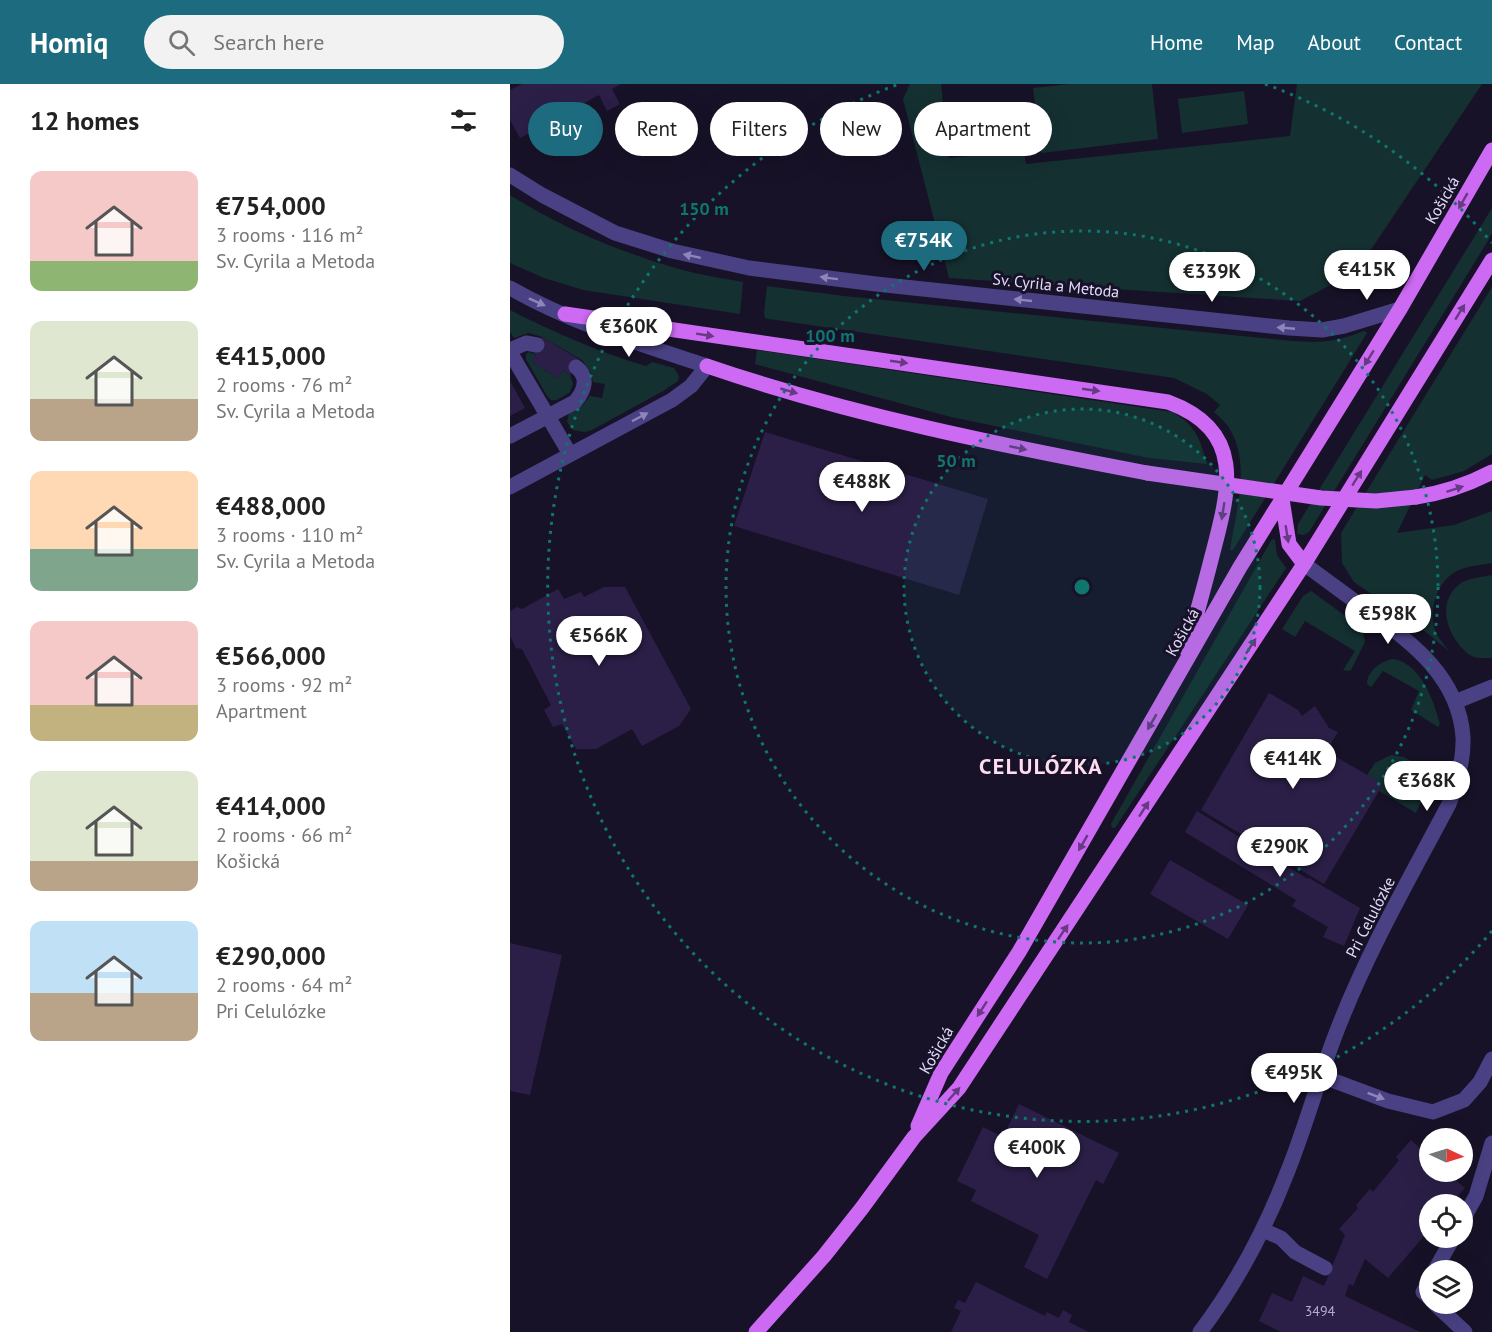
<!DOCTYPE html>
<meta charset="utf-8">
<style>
body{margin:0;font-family:"PT Sans",sans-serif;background:#f2f2f2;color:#222;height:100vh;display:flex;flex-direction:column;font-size:22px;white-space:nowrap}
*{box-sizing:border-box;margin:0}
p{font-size:20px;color:#767676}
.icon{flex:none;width:33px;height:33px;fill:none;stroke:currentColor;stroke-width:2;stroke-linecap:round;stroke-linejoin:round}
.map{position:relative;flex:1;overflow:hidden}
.panel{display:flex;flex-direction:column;background:#fff;width:510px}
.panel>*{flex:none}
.banner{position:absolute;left:18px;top:18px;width:570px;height:54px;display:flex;gap:12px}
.needle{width:39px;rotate:94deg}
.tools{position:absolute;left:909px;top:1044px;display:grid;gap:12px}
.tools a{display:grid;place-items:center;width:54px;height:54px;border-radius:50%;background:#fff;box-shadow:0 6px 24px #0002;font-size:30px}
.price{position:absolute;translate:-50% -51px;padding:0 14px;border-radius:21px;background:#fff;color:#222;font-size:20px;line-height:39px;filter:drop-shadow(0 2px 3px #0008)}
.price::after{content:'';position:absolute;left:50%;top:36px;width:18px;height:14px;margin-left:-9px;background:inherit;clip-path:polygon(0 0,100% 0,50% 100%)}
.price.current{background:#1d6b7e;color:#fff}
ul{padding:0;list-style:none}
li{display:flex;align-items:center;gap:18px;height:150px;padding:0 30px}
li span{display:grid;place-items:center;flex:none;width:168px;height:120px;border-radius:12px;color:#555}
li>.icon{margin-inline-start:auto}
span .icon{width:72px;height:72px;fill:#fffc;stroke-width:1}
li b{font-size:26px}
h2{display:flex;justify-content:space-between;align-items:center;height:72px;padding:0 30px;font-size:26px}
.chip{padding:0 21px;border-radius:27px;background:#fff;box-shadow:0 6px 24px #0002;font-size:21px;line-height:54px}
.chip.current{background:#1d6b7e;color:#fff}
header{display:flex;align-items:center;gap:36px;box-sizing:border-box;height:84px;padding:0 30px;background:#1d6b7e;color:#fff}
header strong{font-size:28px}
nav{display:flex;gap:33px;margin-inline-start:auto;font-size:21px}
.search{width:420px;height:54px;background:#f2f2f2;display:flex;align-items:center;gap:15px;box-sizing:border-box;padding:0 21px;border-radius:33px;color:#767676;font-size:22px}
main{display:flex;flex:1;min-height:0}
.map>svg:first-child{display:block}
.green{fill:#153031}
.building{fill:#2b1f47}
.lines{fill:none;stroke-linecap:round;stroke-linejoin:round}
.minor{stroke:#494183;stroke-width:15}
.major{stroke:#cd6af4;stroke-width:15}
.major-bridge{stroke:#cd6af4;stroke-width:15}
.oneway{fill:#693a84}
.oneway2{fill:#8e86b9}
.ring{fill:none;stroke:#0f766e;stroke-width:3;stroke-dasharray:3 6}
.labels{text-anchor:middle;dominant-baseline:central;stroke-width:6;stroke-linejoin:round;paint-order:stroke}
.number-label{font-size:14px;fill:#b4accf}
.street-label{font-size:16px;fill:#e2dbfc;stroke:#181228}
.district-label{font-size:22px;font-weight:bold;letter-spacing:1.5px;fill:#fdddee;stroke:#181228}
.centre{fill:#0f766e;stroke:#181228;stroke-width:3}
.ring-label{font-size:18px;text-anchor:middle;font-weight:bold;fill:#0f766e;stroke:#181228;stroke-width:6;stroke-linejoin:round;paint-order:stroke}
</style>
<header>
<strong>Homiq</strong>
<div class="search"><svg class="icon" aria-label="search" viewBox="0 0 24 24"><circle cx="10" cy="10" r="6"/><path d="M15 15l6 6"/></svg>Search here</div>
<nav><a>Home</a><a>Map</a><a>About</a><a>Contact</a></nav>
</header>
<main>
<section class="panel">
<h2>12 homes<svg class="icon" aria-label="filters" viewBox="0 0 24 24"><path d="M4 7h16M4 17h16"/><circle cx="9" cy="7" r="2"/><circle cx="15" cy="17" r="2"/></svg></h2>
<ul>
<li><span style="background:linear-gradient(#f6c9c9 75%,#8fb573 0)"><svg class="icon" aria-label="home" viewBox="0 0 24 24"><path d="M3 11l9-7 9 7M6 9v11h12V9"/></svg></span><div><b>€754,000</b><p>3 rooms · 116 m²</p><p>Sv. Cyrila a Metoda</p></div></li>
<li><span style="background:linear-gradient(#dfe7d0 65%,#b9a48a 0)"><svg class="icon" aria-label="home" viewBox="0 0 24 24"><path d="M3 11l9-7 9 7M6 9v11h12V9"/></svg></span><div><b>€415,000</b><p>2 rooms · 76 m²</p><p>Sv. Cyrila a Metoda</p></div></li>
<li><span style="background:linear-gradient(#ffd9b3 65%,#7fa58c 0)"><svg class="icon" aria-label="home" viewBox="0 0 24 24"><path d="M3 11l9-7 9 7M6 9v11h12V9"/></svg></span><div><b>€488,000</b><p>3 rooms · 110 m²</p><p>Sv. Cyrila a Metoda</p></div></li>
<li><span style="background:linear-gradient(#f6c9c9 70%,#c2b280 0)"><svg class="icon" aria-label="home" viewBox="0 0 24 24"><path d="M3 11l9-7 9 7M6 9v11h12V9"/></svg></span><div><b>€566,000</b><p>3 rooms · 92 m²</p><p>Apartment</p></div></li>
<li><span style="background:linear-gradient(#dfe7d0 75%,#b9a48a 0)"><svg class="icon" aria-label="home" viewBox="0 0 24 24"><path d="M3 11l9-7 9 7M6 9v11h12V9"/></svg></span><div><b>€414,000</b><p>2 rooms · 66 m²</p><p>Košická</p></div></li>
<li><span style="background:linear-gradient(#bfe0f5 60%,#b9a48a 0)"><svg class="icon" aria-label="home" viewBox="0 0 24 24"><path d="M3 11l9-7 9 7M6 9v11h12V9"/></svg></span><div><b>€290,000</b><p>2 rooms · 64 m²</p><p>Pri Celulózke</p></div></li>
</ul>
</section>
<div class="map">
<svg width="982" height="1248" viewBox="0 0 982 1248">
<rect width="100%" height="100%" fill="#181228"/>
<!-- green -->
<path class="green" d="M400,0H431L439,74L514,67L516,80L780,52L787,0H972L846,188L790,217L439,194L393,15Z
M561,0H642L648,55L531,69L523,4Z
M734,7L738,40L672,49L668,15Z
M0,111C52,144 110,168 169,185C190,191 212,194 233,198L230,230L73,206L34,194L0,179Z
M982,124V149L976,160L799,448L794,451L787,450L788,440Z
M257,202L334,212L782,257C812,259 825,258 854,247L857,249L723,466H720C726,426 742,378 718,342C714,337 709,333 704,328L710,321L697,310L664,294L259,235L255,234L254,229Z
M982,203V370L954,387L922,396L915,391L887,449L944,441L982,427V479C970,481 956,482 945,488C928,498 919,523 924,543C926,552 933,559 939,567L912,545L844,498L832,479L831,449Z
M0,226C43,248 89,268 136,282L142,278L164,284L169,292L168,297L153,307L82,346L74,348L63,346L57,338L59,329L72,322L80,312L92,314L95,300L83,298L81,289L72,276L32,253L19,249L4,254L0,248Z
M247,266L662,328C686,341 690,355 697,380L639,374L441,333L245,280Z
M19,268L26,271L22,278L48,294L53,286L60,291L63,300L60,308L47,316H41L37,312L16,275V270Z
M762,455L765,456L767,471L776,484L605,744H602L601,740Z
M982,491V574C974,574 966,575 960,571C938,555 924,518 951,499C960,494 972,493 982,491Z
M801,507L852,544L855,558L841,586L838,587L833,586L845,567L795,537L785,553L772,545L793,512Z
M884,575C912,581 923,616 930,640L928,643L901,626L909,607L873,587L861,603L857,600C857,587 872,576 884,575Z
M881,671L894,673L921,688L923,692L906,729L869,707L872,700L857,691L865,679Z"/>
<!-- building -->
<path class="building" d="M12,0H111L102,5L110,20L97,27L89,11L45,35L53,50L41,56L33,42L10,54L0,36V6Z
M32,253L70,276L60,291L53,286L48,294L22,278L26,271L23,269Z
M0,297L15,324L0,332Z
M255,348L478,415L449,511L224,442Z
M94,503H115L181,625L169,642L132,662L122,645L86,665H66L52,640L43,643L34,626L41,621L12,565L6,564L0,552V527L7,523L12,525L48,505L54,515L71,508L74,513Z
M759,609L788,626L792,632L805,622L819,644L828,648L816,667L873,700L814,800L691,726Z
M687,727L798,795L799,794L850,824L834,862L813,853L818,843L782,822L786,816L675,748Z
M660,776L738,821L718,855L640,810Z
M0,859L52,871L20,1011L0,1007Z
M509,1020L609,1069L593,1100L586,1096L537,1195L514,1183L529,1151L461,1117L466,1106L447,1097L473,1043L493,1053Z
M901,1056L920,1073V1088H936L955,1104L941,1120H920V1145L878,1194L855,1175L843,1202L839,1200L835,1212L910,1248H771L749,1237L762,1209L782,1218L793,1192L814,1202L835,1151L829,1145L848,1124L846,1121L860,1105L863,1108L889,1076L886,1073Z
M466,1198L535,1232L537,1228L549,1234L553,1226L562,1231L559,1238L579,1248H441L451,1227L444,1224L448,1216L455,1219Z"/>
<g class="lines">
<!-- minor -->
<path class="minor" d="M0,91L32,111L105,149L162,167L239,184L366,200L779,244L812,246L834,242L890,225
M0,204C61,239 130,260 197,282L181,302L162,316L0,403
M0,266L16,259L27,261
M0,268L60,370
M0,352L65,318C75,306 79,293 66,283
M945,618L982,603
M811,992L878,1017L923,1028L954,1016L970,998L982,975
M952,1137L966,1112L982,1059
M753,1146L771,1154L785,1168L815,1184
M925,1186L943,1154
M920,1197L913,1208L920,1214
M925,1220L955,1248
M690,1248C727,1199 755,1146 777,1089C797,1040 810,988 830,939C860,863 901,792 939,720C947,698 954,676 953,653C949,594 902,558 857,526C836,511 815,495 794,480"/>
<!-- major -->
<path class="major" d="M55,230L658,318C737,347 719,407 702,472C694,504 685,535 677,566
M197,282C340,331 489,361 637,389
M906,413C933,409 957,401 982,388
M772,415L779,460L794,480
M408,1042L431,989L509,868L730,483L890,225L982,66
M246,1248L314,1172L352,1124L404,1053L449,1004L794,480L982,176"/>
<!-- major-bridge -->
<path class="major-bridge" d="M637,389L811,414L866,417L906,413"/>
</g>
<!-- one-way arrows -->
<defs><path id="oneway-solid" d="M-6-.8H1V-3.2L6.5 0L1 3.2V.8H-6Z" transform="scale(1.5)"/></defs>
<g class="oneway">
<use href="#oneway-solid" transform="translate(953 117) rotate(120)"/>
<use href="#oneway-solid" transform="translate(950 228) rotate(-58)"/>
<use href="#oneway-solid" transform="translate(195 251) rotate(9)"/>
<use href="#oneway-solid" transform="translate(859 274) rotate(122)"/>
<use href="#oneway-solid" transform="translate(389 278) rotate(8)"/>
<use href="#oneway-solid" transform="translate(581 306) rotate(8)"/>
<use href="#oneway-solid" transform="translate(279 307) rotate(16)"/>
<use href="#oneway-solid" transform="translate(508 364) rotate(12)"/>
<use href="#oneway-solid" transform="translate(847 394) rotate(-58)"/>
<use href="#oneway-solid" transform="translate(945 405) rotate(-18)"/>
<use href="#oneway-solid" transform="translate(713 427) rotate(99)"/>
<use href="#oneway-solid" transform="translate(777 450) rotate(81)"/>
<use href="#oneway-solid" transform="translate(741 562) rotate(-57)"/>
<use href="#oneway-solid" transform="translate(642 638) rotate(120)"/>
<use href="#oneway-solid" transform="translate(634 725) rotate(-57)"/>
<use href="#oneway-solid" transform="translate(573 759) rotate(120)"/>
<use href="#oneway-solid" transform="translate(553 848) rotate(-56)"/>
<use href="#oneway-solid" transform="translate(472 925) rotate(123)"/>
<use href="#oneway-solid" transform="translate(444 1010) rotate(-48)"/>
</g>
<g class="oneway2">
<use href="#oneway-solid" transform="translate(182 172) rotate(-168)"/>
<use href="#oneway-solid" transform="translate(319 194) rotate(-173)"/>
<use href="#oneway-solid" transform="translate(513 216) rotate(-174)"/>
<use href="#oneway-solid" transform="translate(27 218) rotate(24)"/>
<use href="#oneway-solid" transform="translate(776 244) rotate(-175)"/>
<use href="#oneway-solid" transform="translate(130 333) rotate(-28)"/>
<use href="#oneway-solid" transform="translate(866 1012) rotate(21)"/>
</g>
<!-- distance rings -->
<circle cx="572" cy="503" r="178" fill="#0f766e" fill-opacity=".12"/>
<g class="ring">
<circle cx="572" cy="503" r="178"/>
<circle cx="572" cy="503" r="356"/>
<path d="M982 847A535 535 0 1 1 389 0M755 0A535 535 0 0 1 982 159"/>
</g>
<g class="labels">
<!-- number labels -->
<g class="number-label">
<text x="810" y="1227">3494</text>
</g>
<!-- street labels -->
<g class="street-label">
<text transform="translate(932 116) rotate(-60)">Košická</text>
<text transform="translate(546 201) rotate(6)">Sv. Cyrila a Metoda</text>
<text transform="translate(672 548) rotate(-61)">Košická</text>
<text transform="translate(860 833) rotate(-63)">Pri Celulózke</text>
<text transform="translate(426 966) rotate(-60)">Košická</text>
</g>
<!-- district labels -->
<g class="district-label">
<text x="531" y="682">CELULÓZKA</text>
</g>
</g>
<circle cx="572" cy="503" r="9" class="centre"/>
<g class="ring-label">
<text x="194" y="131">150 m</text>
<text x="320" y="258">100 m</text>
<text x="446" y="383">50 m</text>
</g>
</svg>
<div class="tools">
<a><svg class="needle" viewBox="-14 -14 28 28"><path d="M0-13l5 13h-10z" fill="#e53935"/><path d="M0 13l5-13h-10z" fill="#767676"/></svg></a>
<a><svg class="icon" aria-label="locate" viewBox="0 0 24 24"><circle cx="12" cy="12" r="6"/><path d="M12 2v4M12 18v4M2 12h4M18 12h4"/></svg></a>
<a><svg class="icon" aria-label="layers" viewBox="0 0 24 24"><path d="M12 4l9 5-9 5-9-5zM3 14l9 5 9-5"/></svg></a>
</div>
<b class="price current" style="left:414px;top:188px">€754K</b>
<b class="price" style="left:857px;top:217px">€415K</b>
<b class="price" style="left:702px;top:219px">€339K</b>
<b class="price" style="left:119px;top:274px">€360K</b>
<b class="price" style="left:352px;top:429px">€488K</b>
<b class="price" style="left:878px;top:561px">€598K</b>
<b class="price" style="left:89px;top:583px">€566K</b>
<b class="price" style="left:783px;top:706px">€414K</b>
<b class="price" style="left:917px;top:728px">€368K</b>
<b class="price" style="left:770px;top:794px">€290K</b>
<b class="price" style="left:784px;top:1020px">€495K</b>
<b class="price" style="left:527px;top:1095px">€400K</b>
<div class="banner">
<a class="chip current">Buy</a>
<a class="chip">Rent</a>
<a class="chip">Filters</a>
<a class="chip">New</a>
<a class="chip">Apartment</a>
</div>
</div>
</main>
